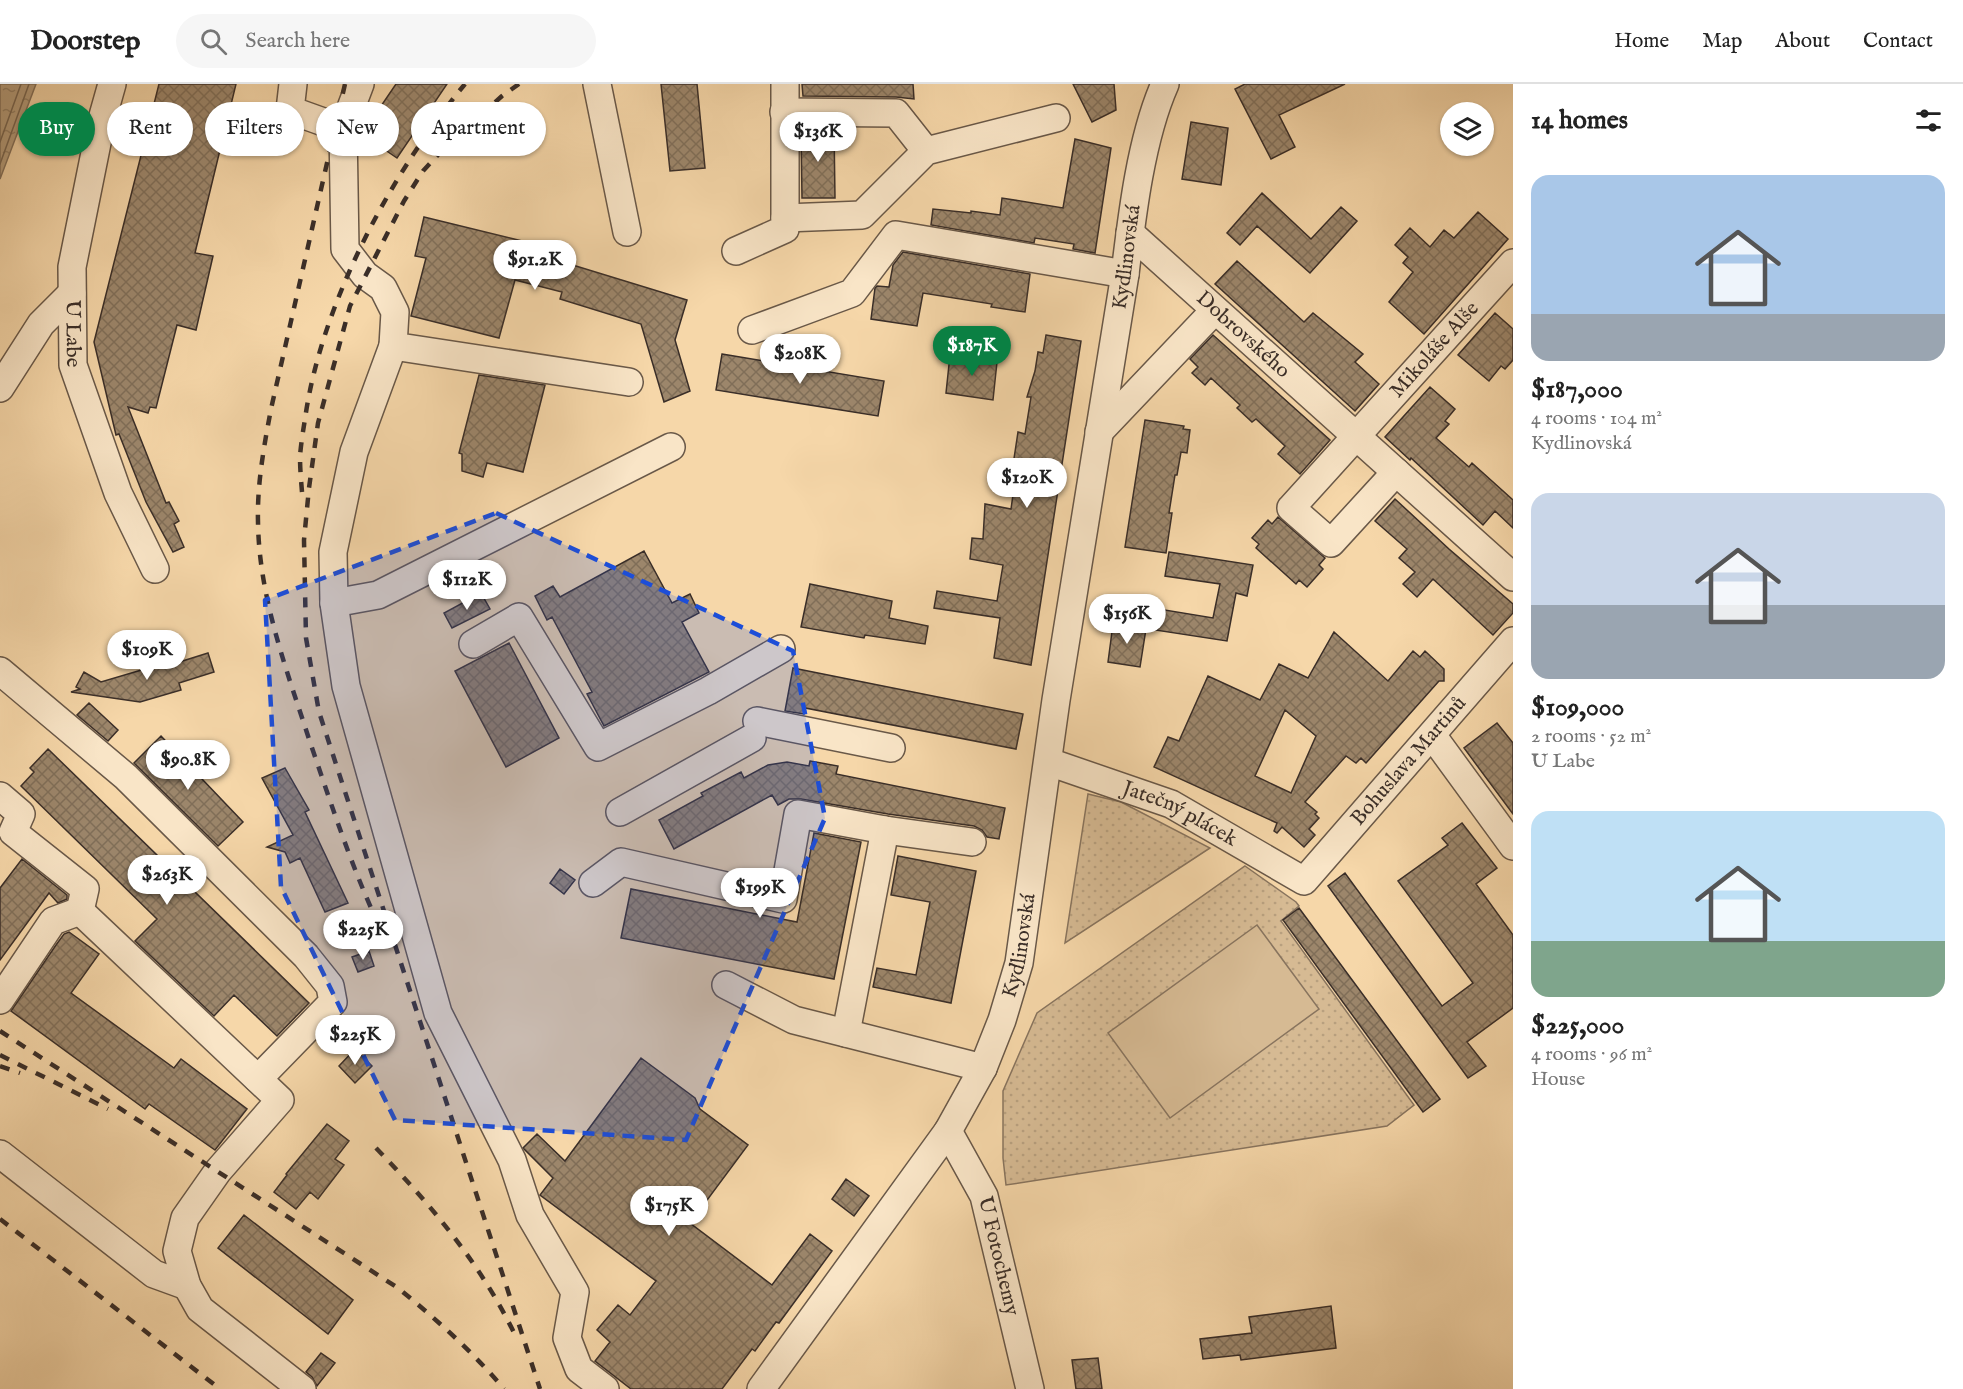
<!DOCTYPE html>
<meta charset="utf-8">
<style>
body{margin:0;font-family:"IM FELL English",serif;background:#f6f6f6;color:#222;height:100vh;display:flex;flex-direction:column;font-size:22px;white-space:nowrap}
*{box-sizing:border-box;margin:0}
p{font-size:20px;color:#767676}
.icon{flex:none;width:33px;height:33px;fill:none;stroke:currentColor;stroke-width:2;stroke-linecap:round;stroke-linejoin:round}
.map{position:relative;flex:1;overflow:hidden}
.details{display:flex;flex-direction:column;background:#fff;width:450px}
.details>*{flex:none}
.hud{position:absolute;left:18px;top:18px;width:570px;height:54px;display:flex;gap:12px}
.fabs{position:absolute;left:1440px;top:18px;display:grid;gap:12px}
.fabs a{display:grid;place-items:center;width:54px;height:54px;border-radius:50%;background:#fff;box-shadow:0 2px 4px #0004;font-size:30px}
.price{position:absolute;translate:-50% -51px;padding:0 14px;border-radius:21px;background:#fff;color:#222;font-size:20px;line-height:39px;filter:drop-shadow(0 2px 3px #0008)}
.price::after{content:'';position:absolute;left:50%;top:36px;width:18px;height:14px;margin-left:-9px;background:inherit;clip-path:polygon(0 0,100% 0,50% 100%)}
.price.on{background:#0b8043;color:#fff}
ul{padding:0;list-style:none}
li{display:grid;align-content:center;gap:12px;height:318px;padding:0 18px}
li span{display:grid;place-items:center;height:186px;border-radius:18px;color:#555}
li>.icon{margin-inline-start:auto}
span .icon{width:108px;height:108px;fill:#fffc;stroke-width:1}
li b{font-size:26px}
h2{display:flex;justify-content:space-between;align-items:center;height:72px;padding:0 18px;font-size:26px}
.chip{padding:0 21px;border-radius:27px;background:#fff;box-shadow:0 2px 4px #0004;font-size:21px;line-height:54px}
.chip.on{background:#0b8043;color:#fff}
header{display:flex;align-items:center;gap:36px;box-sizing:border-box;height:84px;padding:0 30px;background:#fff;border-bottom:2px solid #e0e0e0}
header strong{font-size:28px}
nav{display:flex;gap:33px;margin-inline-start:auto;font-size:21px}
.search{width:420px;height:54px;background:#f6f6f6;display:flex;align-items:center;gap:15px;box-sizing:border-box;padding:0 21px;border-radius:33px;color:#767676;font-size:22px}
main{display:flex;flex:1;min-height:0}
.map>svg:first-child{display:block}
.green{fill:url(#green-dots);stroke:#88745e;stroke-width:1.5}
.pitch{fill:#d6ba93;stroke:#88745e;stroke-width:1.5}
.water{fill:url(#water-ripples);stroke:#84715b;stroke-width:1.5}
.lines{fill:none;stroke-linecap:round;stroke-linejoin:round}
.shore{stroke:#786652;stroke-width:1.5}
.building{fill:url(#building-cross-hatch);stroke:#3a2e28;stroke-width:1.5;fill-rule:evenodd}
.minor-casing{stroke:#695848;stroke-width:30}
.minor{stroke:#f9e5c7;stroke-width:27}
.rail{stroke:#3a2e28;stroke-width:4.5;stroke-dasharray:10 10;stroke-linecap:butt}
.marked{fill:#1d4ed8;fill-opacity:0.2;stroke:#1d4ed8;stroke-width:4.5;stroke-dasharray:12 8;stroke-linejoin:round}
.labels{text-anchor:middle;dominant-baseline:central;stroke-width:4.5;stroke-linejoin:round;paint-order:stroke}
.street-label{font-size:21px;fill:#3a2e28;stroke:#f9e5c7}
</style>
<header>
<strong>Doorstep</strong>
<div class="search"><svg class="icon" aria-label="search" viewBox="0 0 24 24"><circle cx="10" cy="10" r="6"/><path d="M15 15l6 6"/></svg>Search here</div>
<nav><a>Home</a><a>Map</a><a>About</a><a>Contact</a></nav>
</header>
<main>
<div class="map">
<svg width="1513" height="1305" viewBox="0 0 1513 1305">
<defs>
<pattern id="green-dots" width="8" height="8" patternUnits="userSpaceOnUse" patternTransform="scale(1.5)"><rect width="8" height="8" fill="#d6ba93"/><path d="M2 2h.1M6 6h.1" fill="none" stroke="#b8a07f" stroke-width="1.8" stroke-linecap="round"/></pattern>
<pattern id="water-ripples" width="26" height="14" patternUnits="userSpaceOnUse" patternTransform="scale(1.5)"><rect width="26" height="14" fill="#b69e7d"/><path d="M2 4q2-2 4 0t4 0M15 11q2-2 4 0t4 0" fill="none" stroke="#958166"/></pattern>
<pattern id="building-cross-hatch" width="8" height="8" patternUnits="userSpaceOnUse" patternTransform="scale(1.5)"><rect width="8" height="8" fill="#9c866b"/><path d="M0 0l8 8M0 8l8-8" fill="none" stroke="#806e58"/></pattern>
</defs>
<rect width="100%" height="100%" fill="#f6d7a9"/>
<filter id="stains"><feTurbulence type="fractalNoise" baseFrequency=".00333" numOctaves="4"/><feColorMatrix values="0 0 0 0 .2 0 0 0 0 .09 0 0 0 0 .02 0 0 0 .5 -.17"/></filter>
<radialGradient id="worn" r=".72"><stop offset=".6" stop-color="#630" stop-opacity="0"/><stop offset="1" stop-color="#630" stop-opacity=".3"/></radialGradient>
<!-- green -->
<path class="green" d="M1088,710L1121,718L1210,764L1065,859Z
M1245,782L1296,818L1299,822L1281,837L1414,1021L1387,1042L1006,1101L1003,1074V1007L1037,929Z"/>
<!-- pitch -->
<path class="pitch" d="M1257,841L1319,925L1170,1034L1108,949Z"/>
<!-- water -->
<path class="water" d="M0,0H36L0,95Z"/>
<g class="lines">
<!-- shore -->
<path class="shore" d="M0,58L21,0
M0,80L29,0"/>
</g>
<!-- building -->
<path class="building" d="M159,0H236L195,169L213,172L196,246L177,241L156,324L150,323L148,329L128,323L166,419L169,418L179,437L174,440L184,463L173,468L146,418L119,350L116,351L94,258Z
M396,0H447L397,74L362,50Z
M661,0H697L705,84L670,87Z
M802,0H913L914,15L896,13L803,12Z
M1073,0H1114L1116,26L1092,38Z
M1245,0H1345L1279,31L1295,63L1271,75L1235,5Z
M1191,38L1228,44L1221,101L1182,95Z
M803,44H834L835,114H802L801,49H804Z
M1075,55L1111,64L1095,169L1073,165L1074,160L1035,154L1034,159L931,141L933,125L971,129V127L1000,131L1002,114L1063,124Z
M1262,109L1311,155L1341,123L1357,137L1310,189L1257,142L1240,161L1227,149Z
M1478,128L1508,155L1424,250L1389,218L1413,188L1403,179L1408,173L1395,161L1410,144L1430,163L1444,146L1454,154Z
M424,133L555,165L553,175L687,216L675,256L690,307L664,318L641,240L560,215L562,208L515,196L499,254L411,232L426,174L415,172Z
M903,168L1030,190L1025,228L991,223L992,220L923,209L917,242L871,235L875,204L877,202L889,203L893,181Z
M1237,177L1304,238L1313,229L1363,270L1355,278L1379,300L1355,327L1215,200Z
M1495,229L1513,245V276L1505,285L1501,282L1489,297L1458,271Z
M1046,251L1081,257L1031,581L994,574L1000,534L934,524L937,507L997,517L1003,481L970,475L972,454L983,455L985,420L1011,425L1016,389L1012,388L1018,348L1025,350L1031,313H1027L1035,287L1038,268L1043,269Z
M1213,251L1330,356L1300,390L1278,370L1285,362L1256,335L1252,338L1237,324L1240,321L1211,294L1205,301L1192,289L1198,283L1190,275Z
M722,270L884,297L878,332L716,306Z
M950,271L997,278L993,316L946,309Z
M479,291L545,301L523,388L487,379L483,393L462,387V370L459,369Z
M1430,303L1455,325L1445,337L1449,340L1436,354L1469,383L1472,379L1513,416V444L1495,427L1483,441L1411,374L1410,376L1385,353Z
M1145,336L1184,342L1183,345L1190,346L1187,369L1181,368L1177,391H1175L1169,429H1172L1166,469L1125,463Z
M1395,415L1449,465L1513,520V529L1493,551L1433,495L1417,513L1403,500L1415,488L1399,474L1407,465L1375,437Z
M1278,433L1325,474L1319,481L1323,485L1307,503L1299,496L1296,500L1256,464L1259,460L1252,454L1268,436L1272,440Z
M644,467L672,519L690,510L699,529L682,538L709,588L604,642L587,610L592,608L552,533L547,536L535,512L553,502L560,513Z
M1169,468L1253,481L1247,512L1236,509L1227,557L1155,546L1159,525L1213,534L1220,500L1165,492Z
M810,500L892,517L889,534L928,542L925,560L865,551L864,554L801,543Z
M481,509L490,525L452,544L444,529Z
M1113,540L1146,545L1140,583L1108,578Z
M1334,548L1388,597L1413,567L1420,573L1425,567L1444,585V597H1439L1366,679L1361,674L1356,679L1346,672L1305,718L1317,728L1315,730L1319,734L1309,745L1315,751L1304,763L1282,743L1277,749L1274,747L1277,739L1154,683L1168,653L1179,657L1208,592L1260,616L1279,580L1308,594ZM1285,626L1316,652L1291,709L1255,692Z
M509,559L559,654L506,683L455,587Z
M208,569L214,588L179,599L181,606L140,618L71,608L80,605L76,603L84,588L101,598L172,577L173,580Z
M793,584L1023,630L1016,665L805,624L804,630L785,627Z
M89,619L118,646L108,657L77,631Z
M1497,639L1513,659V730L1464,664Z
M161,652L243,738L218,762L134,679Z
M48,665L309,919L277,952L234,911L214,932L135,857L157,835L21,702L34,688L30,684Z
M810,677L838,682L836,690L1005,724L999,755L987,753L982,746L974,742L888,730L801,715H789L778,721L772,711L674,765L659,736L703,712L701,709L741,688L744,694L768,681L787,678L809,682Z
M285,684L309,726L305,728L348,819L325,828L300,774L290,779L285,768L267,763L293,751L262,694Z
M1462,739L1497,784L1476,800L1513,851V924L1467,958L1486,982L1468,994L1328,802L1345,789L1442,922L1473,899L1398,797L1448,761L1442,754Z
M814,749L861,758L834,895L621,854L631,805L797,838Z
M898,772L976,787L951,919L873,903L877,884L916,891L930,818L891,811Z
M22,775L67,811V815L58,819L49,809L0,876V804Z
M560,785L575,796L564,810L550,799Z
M1299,824L1440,1015L1423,1028L1283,836Z
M69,848L99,870L71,909L174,984L181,975L247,1025L215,1066L149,1020L145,1025L11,927L56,861L64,850Z
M369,867L374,882L358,888L352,873Z
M355,965L372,982L355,999L339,982Z
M641,974L695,1014L700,1025L748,1061L690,1139L772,1201L810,1150L832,1167L779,1239L776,1238L755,1267L752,1265L722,1305H631L595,1277L610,1258L597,1246L618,1221L630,1231L656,1197L540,1111L553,1094L523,1064L537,1050L565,1077Z
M327,1040L349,1057L335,1075L344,1081L318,1115L310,1108L296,1125L274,1108L287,1091L286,1090Z
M846,1095L869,1112L854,1132L832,1115Z
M244,1131L353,1216L328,1250L218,1164Z
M1331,1222L1336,1264L1241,1276L1240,1271L1203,1275L1200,1255L1252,1249L1249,1233Z
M321,1269L335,1279L317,1302L312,1293L306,1288Z
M1098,1274L1102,1305H1076L1072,1276Z"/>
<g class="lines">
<defs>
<g id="minor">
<path id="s1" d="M112,0L101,39L72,183L73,281L118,409L155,485"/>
<path d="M293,0L290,26L343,45"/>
<path d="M360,0L343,45L345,165L365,191L383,204L395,228L393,262L629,298"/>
<path d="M597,0L627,148"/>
<path d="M784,28L896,29L926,67"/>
<path d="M785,134L862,131L926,67L1056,34"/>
<path id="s2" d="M1130,149L1513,493"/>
<path d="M736,167L785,145V0"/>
<path d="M752,246L852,209L896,151L1125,190"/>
<path d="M393,262L354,368L333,468L334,519L346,602L438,929L512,1076L530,1131L575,1208L567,1254L579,1285L605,1305"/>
<path d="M0,304L41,240L72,209"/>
<path d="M1099,348L1215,226"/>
<path id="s3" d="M1396,388L1331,459L1291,424L1513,179"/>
<path d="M334,519L378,511L671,363"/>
<path d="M473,560L519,533L598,663L708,607L781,565"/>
<path d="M0,587L126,693L306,872L330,902L333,918L258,995"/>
<path d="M757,637L891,664"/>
<path d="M1432,651L1513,762"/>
<path id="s4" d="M1049,678L1171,720L1304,797L1513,557"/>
<path d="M0,712L21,730L13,748L85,805L80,827"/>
<path d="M620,728L752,654"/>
<path d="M593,799L621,778L783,815L798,730L885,746L972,758"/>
<path d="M80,827L280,1016L218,1087L185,1134L177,1167L187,1202L200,1225L302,1305"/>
<path d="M726,901L794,936L983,984"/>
<path d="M0,916L53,837L80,827"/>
<path d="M846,949L885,746"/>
<path id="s5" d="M948,1047L984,1112L1030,1305"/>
<path d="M0,1070L154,1190L187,1202"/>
<path id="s6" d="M761,1305L948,1047L983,984L1002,936L1019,879L1056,616L1125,190C1132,131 1141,54 1165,0"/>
</g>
</defs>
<!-- minor casing -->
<use href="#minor" class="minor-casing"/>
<!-- minor -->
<use href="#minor" class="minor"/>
<!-- rail -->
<path class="rail" d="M345,0L271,325C264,362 257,400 258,438C259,514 287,587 310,658C333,725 354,791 385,854
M519,0L502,12L445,63L423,87L404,117L350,222L318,339L309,404L304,456L306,554L319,628L540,1305
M302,408C301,396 300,384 300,372C301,360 303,347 305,335C321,220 391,89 465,0
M0,947L398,1204C436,1235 472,1267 504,1305
M0,971L108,1025
M0,982L20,989
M376,1064C431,1121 482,1181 516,1253
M0,1135L220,1305"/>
</g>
<!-- marked area -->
<path class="marked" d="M496,429L793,567L825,734L686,1056L395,1036L281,803L265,516Z"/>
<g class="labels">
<!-- street labels -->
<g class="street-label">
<text stroke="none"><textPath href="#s6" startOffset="1216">Kydlinovská</textPath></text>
<text stroke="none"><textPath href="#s1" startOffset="254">U Labe</textPath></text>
<text stroke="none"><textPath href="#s2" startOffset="152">Dobrovského</textPath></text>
<text stroke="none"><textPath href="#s3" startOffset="363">Mikoláše Alše</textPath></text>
<text stroke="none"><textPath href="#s4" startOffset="442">Bohuslava Martinů</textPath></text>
<text stroke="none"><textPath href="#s4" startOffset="141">Jatečný plácek</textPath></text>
<text stroke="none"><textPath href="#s6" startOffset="519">Kydlinovská</textPath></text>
<text stroke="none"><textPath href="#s5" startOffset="136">U Fotochemy</textPath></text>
</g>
</g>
<rect width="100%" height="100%" filter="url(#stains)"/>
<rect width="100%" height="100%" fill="url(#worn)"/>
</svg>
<div class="fabs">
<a><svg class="icon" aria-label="layers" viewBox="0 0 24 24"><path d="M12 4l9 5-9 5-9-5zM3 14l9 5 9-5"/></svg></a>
</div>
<b class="price" style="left:818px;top:79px">$136K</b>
<b class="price" style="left:535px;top:207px">$91.2K</b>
<b class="price on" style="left:972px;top:293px">$187K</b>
<b class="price" style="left:800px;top:301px">$208K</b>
<b class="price" style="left:1027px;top:425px">$120K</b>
<b class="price" style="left:467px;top:527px">$112K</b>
<b class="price" style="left:1127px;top:561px">$156K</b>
<b class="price" style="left:147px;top:597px">$109K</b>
<b class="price" style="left:188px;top:707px">$90.8K</b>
<b class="price" style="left:167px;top:822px">$263K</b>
<b class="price" style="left:760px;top:835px">$199K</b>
<b class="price" style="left:363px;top:877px">$225K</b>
<b class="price" style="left:355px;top:982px">$225K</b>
<b class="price" style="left:669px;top:1153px">$175K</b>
<div class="hud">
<a class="chip on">Buy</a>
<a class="chip">Rent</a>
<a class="chip">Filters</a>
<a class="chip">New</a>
<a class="chip">Apartment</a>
</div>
</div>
<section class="details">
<h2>14 homes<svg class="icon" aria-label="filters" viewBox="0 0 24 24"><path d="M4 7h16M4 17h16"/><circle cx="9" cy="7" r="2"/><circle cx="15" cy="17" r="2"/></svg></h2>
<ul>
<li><span style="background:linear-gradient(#a9c7e8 75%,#9aa5b1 0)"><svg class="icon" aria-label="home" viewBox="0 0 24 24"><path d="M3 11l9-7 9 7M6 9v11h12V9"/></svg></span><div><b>$187,000</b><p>4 rooms · 104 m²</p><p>Kydlinovská</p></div></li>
<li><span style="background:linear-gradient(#c9d6e8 60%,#9aa5b1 0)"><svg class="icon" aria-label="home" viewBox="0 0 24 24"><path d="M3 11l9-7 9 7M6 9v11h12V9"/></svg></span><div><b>$109,000</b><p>2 rooms · 52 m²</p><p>U Labe</p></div></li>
<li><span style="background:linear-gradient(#bfe0f5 70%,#7fa58c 0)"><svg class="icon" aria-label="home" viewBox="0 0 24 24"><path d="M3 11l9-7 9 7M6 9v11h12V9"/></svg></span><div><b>$225,000</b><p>4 rooms · 96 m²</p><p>House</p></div></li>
</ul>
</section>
</main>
